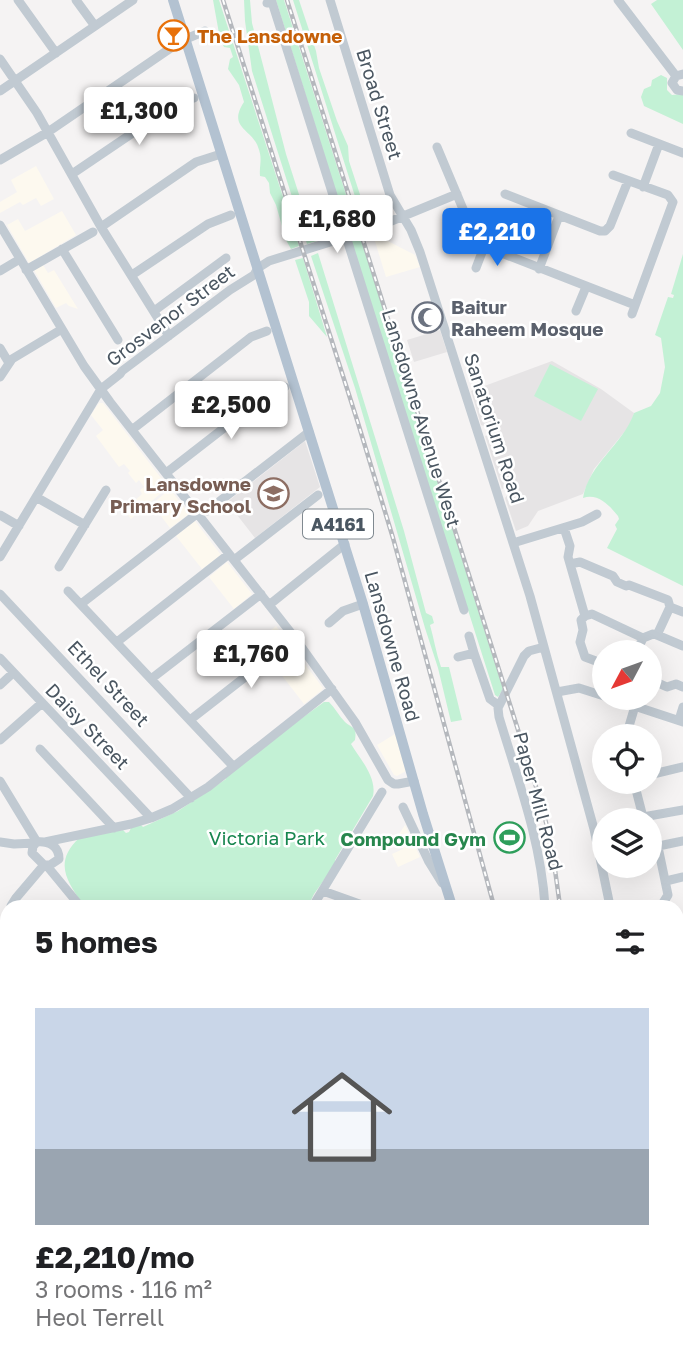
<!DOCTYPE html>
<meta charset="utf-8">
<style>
body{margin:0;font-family:"Golos Text",sans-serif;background:#f2f2f2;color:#202124;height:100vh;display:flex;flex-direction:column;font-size:26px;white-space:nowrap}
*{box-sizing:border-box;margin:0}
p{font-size:23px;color:#757577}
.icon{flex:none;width:38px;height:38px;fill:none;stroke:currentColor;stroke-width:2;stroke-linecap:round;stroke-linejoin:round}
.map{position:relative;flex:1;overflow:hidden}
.drawer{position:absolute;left:0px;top:900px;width:684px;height:471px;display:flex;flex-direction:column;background:#fff;border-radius:21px 21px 0 0;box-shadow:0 7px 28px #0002}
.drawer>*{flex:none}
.needle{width:46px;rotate:229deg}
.controls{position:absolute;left:592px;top:640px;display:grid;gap:14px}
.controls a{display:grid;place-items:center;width:70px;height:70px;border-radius:50%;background:#fff;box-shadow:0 7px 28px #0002;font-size:35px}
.price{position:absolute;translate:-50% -60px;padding:0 16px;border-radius:7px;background:#fff;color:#222;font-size:23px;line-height:46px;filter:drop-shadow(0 2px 4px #0008)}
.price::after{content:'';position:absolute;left:50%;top:42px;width:21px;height:16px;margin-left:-10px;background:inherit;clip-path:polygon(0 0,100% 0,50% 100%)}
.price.active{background:#1a73e8;color:#fff}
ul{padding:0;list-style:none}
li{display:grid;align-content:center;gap:14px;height:371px;padding:0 35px}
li+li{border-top:2px solid #e0e0e0}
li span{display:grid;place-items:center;height:217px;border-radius:0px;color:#555}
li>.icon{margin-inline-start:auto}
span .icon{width:126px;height:126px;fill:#fffc;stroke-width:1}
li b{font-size:30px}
h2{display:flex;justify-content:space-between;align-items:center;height:84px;padding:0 35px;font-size:30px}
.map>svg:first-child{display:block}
.commercial{fill:#fdf9ef}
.education{fill:#e6e4e5}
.green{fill:#c3f1d5}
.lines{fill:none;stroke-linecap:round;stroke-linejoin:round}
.highway-casing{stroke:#7690ad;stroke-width:16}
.minor{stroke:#c1cad2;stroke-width:9}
.major{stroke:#b3c2d1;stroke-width:10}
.highway{stroke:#8ba5c1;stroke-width:12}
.rail-casing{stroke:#b5b8bd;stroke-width:4.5}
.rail{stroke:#fff;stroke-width:2;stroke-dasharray:5;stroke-linecap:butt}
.labels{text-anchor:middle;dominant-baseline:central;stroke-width:5;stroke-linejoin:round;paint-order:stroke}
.shield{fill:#fff;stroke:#808990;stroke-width:2}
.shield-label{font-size:18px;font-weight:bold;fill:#4a5661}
.food-label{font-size:19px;font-weight:bold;fill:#c56008;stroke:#fff;text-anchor:start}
.street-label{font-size:19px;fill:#4a5661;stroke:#fff}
.worship-label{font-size:19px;font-weight:bold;fill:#5b616d;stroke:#fff;text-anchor:start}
.education-label{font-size:19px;font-weight:bold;fill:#785e54;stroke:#fff;text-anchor:end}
.park-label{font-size:19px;fill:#17864f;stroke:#fff}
.leisure-label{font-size:19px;font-weight:bold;fill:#27864d;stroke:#fff;text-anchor:end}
</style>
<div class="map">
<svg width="683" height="1369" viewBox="0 0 683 1369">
<rect width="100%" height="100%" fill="#f5f3f3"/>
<!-- commercial -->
<path class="commercial" d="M36,166L54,199L41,206L36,198L23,205L20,202L0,213V202L17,192L11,180Z
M62,211L76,235L29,263L7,225L18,219L25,231Z
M373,235L378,236L415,255L420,267L386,277Z
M43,265L48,273L54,270L78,309L69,306L66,303L56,308L34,270Z
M99,403H103L168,487L131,519L124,510L142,494L140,490L144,487L139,480L136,483L128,473L130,471L124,464L119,467L96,436L103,430L91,415Z
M170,489L189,514L170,528L152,504Z
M195,521L221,555L202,569L176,536Z
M227,562L252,594L234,609L209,577Z
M276,626L323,688L322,690L304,704L256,642Z
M395,734L406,771L397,776L394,775L377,745Z
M405,825L420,857L398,867L392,854L403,849L397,837Z"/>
<!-- education -->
<path class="education" d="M440,330L447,352L414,362L407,340Z
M552,361L601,389L634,413L630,425L594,469L583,494L538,511L528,526L516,531L505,498L510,492L506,487L502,489L485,436L489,435L490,428L481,425L471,391Z
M305,441L320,487L255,538L227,502Z"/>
<!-- green -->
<path class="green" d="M213,0H219L299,246L291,249L286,240L276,205L270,193L269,183L265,177L260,176C259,165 263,159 258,147C252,129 227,128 244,102L239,85L228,69L230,59L233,57L230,48L224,47L220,39Z
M244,0H250L252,23L264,69L286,154L304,210L309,216L317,241L307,244L252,71L245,21Z
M276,0H284L357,229L348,231Z
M293,0H299L316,51L319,68L337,121L348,146L349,161L367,216V222L364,225Z
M657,0H683V50L651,4Z
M661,75L667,78V90L672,95L683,94V124L644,106L641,97L644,89L651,86L652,80Z
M356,238L361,239L503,689L498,697L495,695L351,242Z
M318,253L404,531L426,613L432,616L434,623L430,625C434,639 436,653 441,667H449L462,720L451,722L438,668L425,628L355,388L311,256Z
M683,254V586L607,548L617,529L615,525L619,519L618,516C609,505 598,493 583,498C589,463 623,445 634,413L651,406L660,393L665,367L661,338L655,335L668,297L673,298L674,295L671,294Z
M303,258L327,337L309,316V302L295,260Z
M550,364L598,389L581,421L534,396Z
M324,702H329C335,708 339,716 345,722C353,729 357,726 355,740L351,744C360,759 377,777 373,796L335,860L336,863L314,894L308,906H84C67,881 53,863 79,838L123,830L126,833L129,832L132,826L141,825L143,827L178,811L226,779L225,774Z"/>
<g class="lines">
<defs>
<path id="highway" d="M647,1363L655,1369
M663,1363L678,1369
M574,1369L580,1363"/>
</defs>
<!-- highway casing -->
<use href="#highway" class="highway-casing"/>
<!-- minor -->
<path class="minor" d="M18,0L56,53
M76,0L95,26
M330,0L390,195L411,230L420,252L530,596L594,829L610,906
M618,0L676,76
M267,3L272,2L464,610
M0,59L37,113L101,227L169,336
M683,74L676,76L672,83L677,90L683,91
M0,91L133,0
M631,133L683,153
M437,147L476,240L481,245L635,305
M0,160L48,132L181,41L205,31
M72,174L177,103L194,98
M613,175L668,195L673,202L632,314
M643,187L659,144
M505,194L600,231H605L610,226L628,181
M0,225L84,366L110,402L295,638L355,722L388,780L394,784H398L414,781
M101,227L196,162L221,154
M62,249L118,340
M476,268L484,247
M539,269L559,216
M26,270L93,232
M0,271L20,259
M132,275L208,224L231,215
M154,311L226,258
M576,311L586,287
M0,348L9,363
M0,377L12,359L62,329
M133,429L251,337L267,331
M166,473L269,393L285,387
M36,497L85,525
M207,511L309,432
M0,515L19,526
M564,528L570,546L568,557L585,616L581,620L583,630L580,642L585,657L604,664
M513,543L582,522L597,514
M0,557L101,389L120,374L122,371L230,290L254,275L258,268L269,261L372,229L457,194
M234,560L318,495
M570,564L580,562L613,576L617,582L626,586L629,585L668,600L670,607L683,612
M59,567L106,490
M68,591L233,766
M0,594L191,798
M81,604L198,513
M269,605L345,544
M585,616L592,614L643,638
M329,623L343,611L363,604
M657,635L683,646
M469,636L474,653
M117,642L229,554
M544,647L529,651L524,656L498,708L499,717C518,780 541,841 545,906
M636,653L643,638L653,634L657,635L670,607
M458,657L474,653L490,699L498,705
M0,658L151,818
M151,679L261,594
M649,679L667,687L676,684L683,687
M0,685L13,673
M557,692L579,688L604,696
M610,698L683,722
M190,720L295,638
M679,720L683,707
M627,737V733L635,706
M0,740L42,703
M40,749L114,828
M649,775L683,767
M0,781L37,842
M634,782L644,821
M403,807L429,862L442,883
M643,817L683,810
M0,842L14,844L35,843
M37,842C49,841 59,846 59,859L50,865H44L32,853L33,846Z
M45,842L131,824L151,818L172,809L208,787L332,689
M658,847L668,895L661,906
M649,848L683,841
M47,866L80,906
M666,881L683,877
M323,891L365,906
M11,906L16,898L44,865
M313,906L382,792
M0,937L7,922
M677,1013L683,1015
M0,1041L7,1034
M0,1104L7,1110
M677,1144L683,1130
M0,1293L7,1298
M677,1338L683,1345
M67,1363L70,1369
M337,1369L340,1363
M508,1369L510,1363"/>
<!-- major -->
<path class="major" d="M173,0L363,604L423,814L452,906
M0,1204L7,1208
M204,1363L208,1369"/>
<!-- highway -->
<use href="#highway" class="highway"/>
<defs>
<path id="rail" d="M223,0L358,423L393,538L494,906
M287,0L538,793L551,841L560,906
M639,1363L641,1369
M471,1369L472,1363"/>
</defs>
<!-- rail casing -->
<use href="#rail" class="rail-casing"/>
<!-- rail -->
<use href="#rail" class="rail"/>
</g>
<!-- icons -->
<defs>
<symbol id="bar-ring" viewBox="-11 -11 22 22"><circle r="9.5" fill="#fff" stroke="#e8710a" stroke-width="1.5"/><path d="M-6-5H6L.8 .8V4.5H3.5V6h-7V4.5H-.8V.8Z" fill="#e8710a"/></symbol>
<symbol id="mosque-ring" viewBox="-11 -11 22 22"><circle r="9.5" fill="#fff" stroke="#6b7280" stroke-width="1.5"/><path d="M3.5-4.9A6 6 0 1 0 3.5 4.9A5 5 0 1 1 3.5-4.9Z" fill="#6b7280"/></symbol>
<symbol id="school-ring" viewBox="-11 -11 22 22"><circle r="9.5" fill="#fff" stroke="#8d6e63" stroke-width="1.5"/><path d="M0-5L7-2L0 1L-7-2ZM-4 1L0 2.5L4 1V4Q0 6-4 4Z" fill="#8d6e63"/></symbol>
<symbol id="stadium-ring" viewBox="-11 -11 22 22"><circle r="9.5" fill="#fff" stroke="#2e9e5b" stroke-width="1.5"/><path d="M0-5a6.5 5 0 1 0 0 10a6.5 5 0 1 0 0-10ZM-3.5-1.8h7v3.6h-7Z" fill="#2e9e5b"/></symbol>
</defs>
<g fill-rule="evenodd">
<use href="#bar-ring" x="156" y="18" width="35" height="35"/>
<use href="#mosque-ring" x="410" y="300" width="35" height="35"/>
<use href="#school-ring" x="256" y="476" width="35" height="35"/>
<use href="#stadium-ring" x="492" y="820" width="35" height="35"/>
</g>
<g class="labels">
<!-- shield labels -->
<rect class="shield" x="303" y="509.5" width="70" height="29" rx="5"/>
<g class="shield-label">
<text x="338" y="524">A4161</text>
</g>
<!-- food labels -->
<g class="food-label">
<text x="197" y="35">The Lansdowne</text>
</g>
<!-- street labels -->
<g class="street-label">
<text transform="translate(380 104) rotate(73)">Broad Street</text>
<text transform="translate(170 315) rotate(-37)">Grosvenor Street</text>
<text transform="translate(422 418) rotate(73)">Lansdowne Avenue West</text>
<text transform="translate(495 428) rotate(72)">Sanatorium Road</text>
<text transform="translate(393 646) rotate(74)">Lansdowne Road</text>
<text transform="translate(109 683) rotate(47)">Ethel Street</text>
<text transform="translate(88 726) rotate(46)">Daisy Street</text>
<text transform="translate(539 801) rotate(75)">Paper Mill Road</text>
</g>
<!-- worship labels -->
<g class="worship-label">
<text x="451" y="306">Baitur<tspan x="451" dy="22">Raheem Mosque</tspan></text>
</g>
<!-- education labels -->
<g class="education-label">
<text x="251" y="483">Lansdowne<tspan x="251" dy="22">Primary School</tspan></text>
</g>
<!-- park labels -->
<g class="park-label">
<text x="267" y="837">Victoria Park</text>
</g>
<!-- leisure labels -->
<g class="leisure-label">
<text x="486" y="838">Compound Gym</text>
</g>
</g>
</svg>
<div class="controls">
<a><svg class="needle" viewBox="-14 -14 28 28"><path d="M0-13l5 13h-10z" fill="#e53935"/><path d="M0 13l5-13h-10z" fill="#757577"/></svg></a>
<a><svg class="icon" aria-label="locate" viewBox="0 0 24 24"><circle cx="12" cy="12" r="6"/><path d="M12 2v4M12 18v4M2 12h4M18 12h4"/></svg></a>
<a><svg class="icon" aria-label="layers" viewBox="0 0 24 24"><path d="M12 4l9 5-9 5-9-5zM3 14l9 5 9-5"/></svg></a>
</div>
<b class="price" style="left:139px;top:147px">£1,300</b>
<b class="price" style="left:337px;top:255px">£1,680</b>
<b class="price active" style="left:497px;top:268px">£2,210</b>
<b class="price" style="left:231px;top:441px">£2,500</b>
<b class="price" style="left:251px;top:690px">£1,760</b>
<section class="drawer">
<h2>5 homes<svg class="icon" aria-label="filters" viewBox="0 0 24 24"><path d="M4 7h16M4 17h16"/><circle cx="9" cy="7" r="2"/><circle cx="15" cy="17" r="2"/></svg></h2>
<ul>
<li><span style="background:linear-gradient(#c9d6e8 65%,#9aa5b1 0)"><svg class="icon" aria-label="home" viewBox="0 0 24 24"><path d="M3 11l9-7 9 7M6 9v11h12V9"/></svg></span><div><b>£2,210/mo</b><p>3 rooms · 116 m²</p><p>Heol Terrell</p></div></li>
</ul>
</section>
</div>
